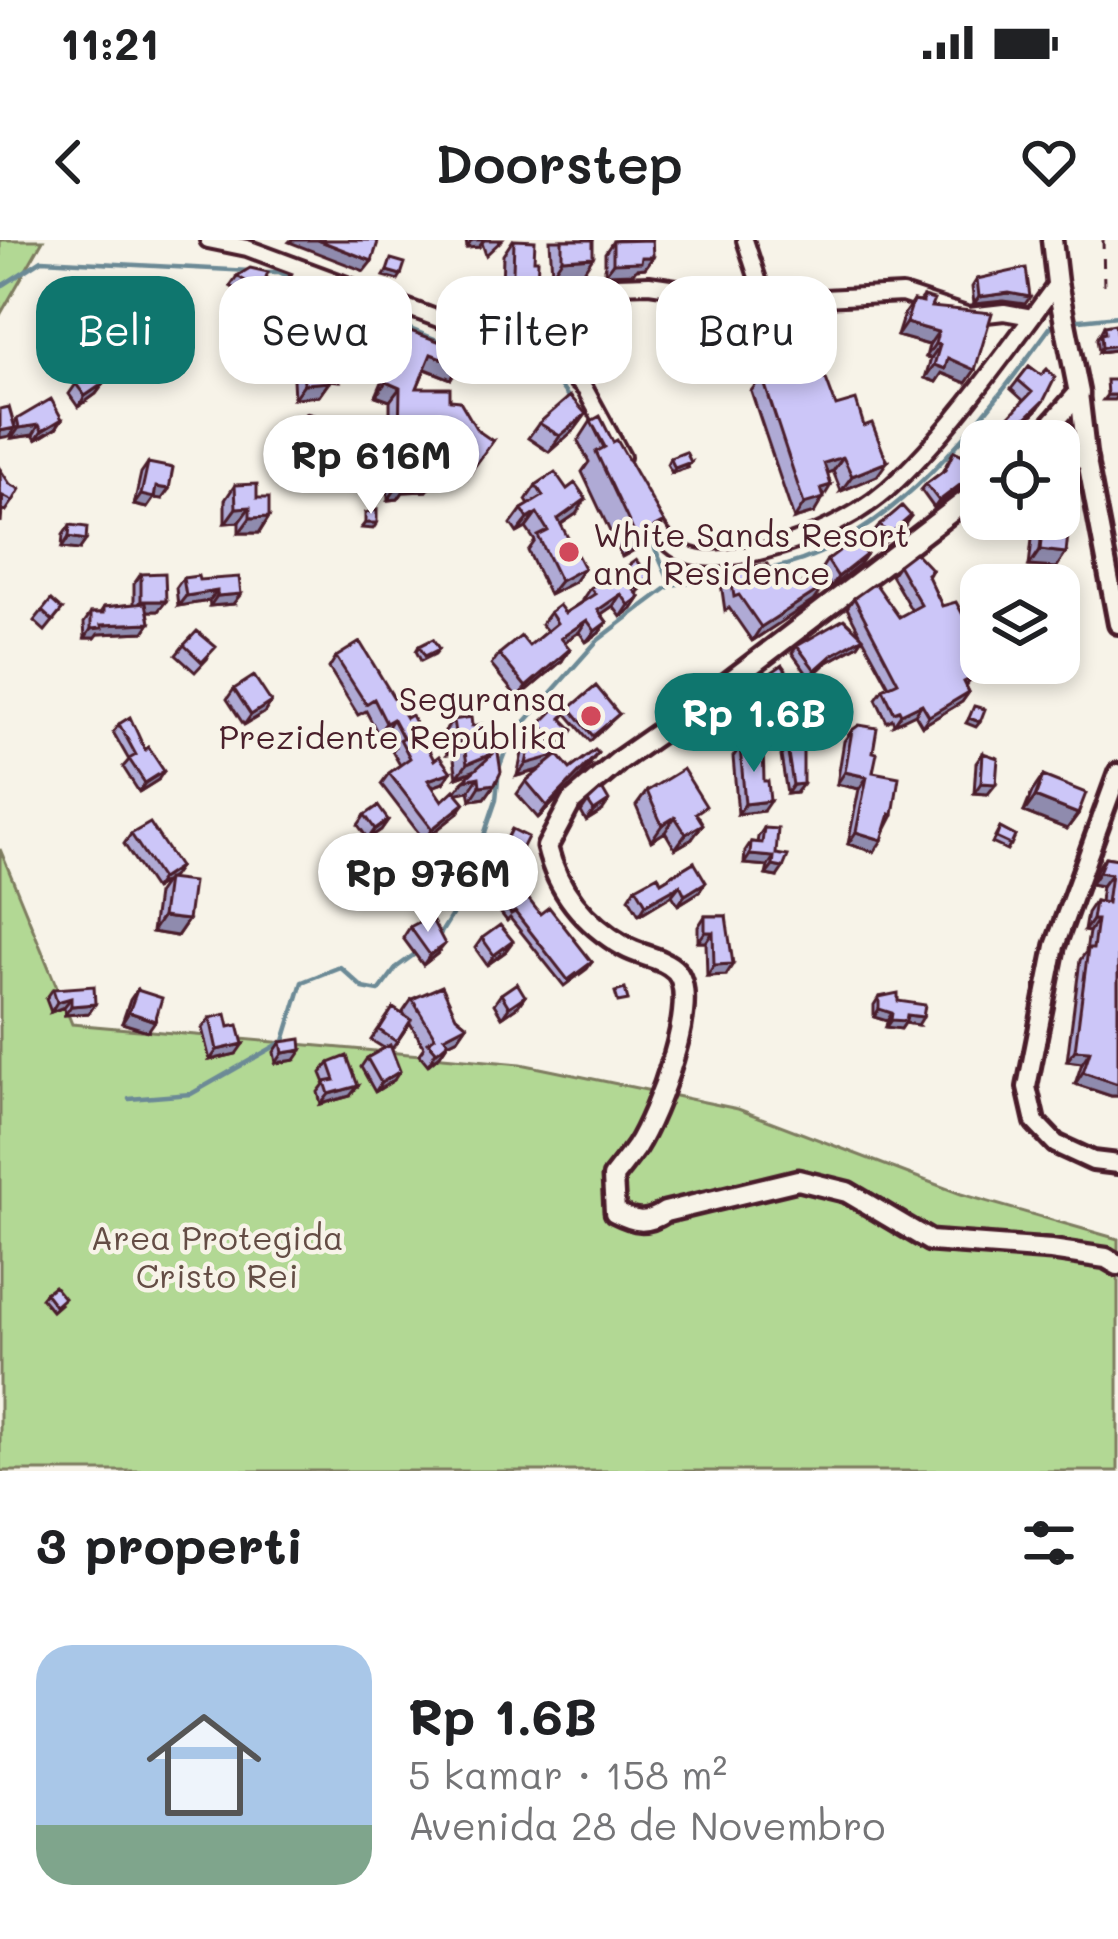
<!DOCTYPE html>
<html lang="id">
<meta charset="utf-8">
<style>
body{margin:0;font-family:Mali,sans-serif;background:#f2f2f2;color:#202124;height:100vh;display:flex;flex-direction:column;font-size:45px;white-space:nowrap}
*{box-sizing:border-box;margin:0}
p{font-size:39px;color:#757577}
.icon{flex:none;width:66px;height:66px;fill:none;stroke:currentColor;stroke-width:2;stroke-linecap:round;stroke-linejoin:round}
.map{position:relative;height:1231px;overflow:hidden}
.drawer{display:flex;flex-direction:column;background:#fff;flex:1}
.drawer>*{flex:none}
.hud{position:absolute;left:36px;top:36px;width:1047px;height:108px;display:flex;gap:24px}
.buttons{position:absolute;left:960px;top:180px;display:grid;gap:24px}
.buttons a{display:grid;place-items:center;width:120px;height:120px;border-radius:24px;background:#fff;box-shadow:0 6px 18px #0003;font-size:60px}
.price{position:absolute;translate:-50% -102px;padding:0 27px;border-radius:42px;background:#fff;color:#222;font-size:39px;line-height:78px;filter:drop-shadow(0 3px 6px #0008)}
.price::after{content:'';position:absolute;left:50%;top:72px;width:36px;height:27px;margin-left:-18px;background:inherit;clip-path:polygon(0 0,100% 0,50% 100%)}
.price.current{background:#0f766e;color:#fff}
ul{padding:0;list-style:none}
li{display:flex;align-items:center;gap:36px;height:300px;padding:0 36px}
li span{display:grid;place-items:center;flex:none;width:336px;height:240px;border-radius:36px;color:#555}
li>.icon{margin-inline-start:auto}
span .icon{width:144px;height:144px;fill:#fffc;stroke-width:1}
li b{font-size:51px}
h2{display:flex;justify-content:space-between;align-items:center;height:144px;padding:0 36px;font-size:51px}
.chip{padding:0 42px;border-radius:36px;background:#fff;box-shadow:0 6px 18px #0003;font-size:42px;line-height:108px}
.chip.current{background:#0f766e;color:#fff}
.status{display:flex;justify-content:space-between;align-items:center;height:84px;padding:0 60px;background:#fff;direction:ltr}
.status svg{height:33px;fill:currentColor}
header{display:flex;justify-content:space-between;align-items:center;height:156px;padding:0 36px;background:#fff;font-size:54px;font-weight:600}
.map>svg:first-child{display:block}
.green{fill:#b2d894;stroke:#7e7c60;stroke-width:3}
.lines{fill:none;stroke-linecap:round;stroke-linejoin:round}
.stream{stroke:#6c8a96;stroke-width:4.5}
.minor-casing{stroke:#4a1f2b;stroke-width:22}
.tertiary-casing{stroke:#4a1f2b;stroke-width:26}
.secondary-casing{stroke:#4a1f2b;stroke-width:27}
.path{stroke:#4a1f2b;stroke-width:3;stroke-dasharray:9 9;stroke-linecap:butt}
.minor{stroke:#f7f3e8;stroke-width:14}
.tertiary{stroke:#f7f3e8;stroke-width:16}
.secondary{stroke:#f7f3e8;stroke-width:18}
.wall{fill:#afaad5;stroke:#4a1f2b;stroke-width:3}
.shaded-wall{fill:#8f8bae;stroke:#4a1f2b;stroke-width:3}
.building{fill:#ccc6f8;stroke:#4a1f2b;stroke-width:3}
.poi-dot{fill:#d1495b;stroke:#f7f3e8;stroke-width:4.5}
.labels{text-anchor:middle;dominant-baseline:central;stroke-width:9;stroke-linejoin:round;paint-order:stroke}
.poi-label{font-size:33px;fill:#4a1f2b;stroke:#f7f3e8;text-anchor:start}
.park-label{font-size:33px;fill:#644d45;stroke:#f7f3e8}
</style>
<div class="status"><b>11:21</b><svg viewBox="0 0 49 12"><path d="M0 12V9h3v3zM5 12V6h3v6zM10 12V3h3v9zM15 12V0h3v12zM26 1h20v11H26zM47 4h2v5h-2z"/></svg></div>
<header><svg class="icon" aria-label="back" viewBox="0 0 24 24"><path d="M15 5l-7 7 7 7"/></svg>Doorstep<svg class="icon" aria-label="heart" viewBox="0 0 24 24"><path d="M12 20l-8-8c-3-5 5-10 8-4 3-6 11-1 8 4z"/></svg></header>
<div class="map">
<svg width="1118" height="1231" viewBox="0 0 1118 1231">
<rect width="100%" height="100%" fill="#f7f3e8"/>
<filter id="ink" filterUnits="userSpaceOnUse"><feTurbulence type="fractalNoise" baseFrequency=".00833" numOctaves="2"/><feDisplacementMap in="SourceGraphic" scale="24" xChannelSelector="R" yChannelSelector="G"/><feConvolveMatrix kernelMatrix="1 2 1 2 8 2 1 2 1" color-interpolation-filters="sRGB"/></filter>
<g filter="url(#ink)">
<!-- green -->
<path class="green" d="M0,0H43L0,75Z
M0,609L72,784L521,824L738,869L961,954L1118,999V1231H0Z"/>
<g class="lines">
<!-- stream -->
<path class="stream" d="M262,32H279L318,51
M0,47L42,20L250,31
M339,60L506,128L558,143L569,158
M1070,81L1118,76
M650,297L671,345
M769,329C889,307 986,175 1054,82H1059
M439,696L455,670L481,604L496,560L499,528L510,499L597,401L640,368L671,345L728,336
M129,859L191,854L284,801L302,742L340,727L363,748L379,751L397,727L415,714"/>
<defs>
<path id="minor" d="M208,0L247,8L557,123L585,149L622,217
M745,0L765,61
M555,47L649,44L765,61L902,54L969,76L1004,72L1032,77
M279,74L303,31
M649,275C670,316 695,324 739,316C791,307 848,284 888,249C947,196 1009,108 1057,43"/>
<path id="tertiary" d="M1079,153L1087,221L1118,384
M1118,533L1055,706L1027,847L1035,882L1056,904L1093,921L1118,924"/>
<path id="secondary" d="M1037,201L1079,153L1057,43L1052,0
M1059,208L1087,221
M981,249L699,465L620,520L571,562L547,607C558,652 585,684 625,707C641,716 664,718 676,731C702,760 656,876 636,907C629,917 621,927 613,937L615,972C635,982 646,985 665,972L798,940L847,952L930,1001L1051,1010L1106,1018L1118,1025"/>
</defs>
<!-- minor casing -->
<use href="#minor" class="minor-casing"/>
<!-- tertiary casing -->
<use href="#tertiary" class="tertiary-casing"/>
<!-- secondary casing -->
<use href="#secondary" class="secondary-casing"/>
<!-- path -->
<path class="path" d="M1103,0L1104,47"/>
<!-- minor -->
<use href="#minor" class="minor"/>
<!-- tertiary -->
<use href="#tertiary" class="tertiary"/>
<!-- secondary -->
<use href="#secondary" class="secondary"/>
</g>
<!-- wall -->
<path class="wall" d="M466,0H502L486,15L482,3L479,7L467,8Z
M513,0L534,20L537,42L552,66L541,81L501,79L503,15Z
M550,0H593L583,32L552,34Z
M618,0H652L653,17L645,28L636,29L633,33L605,34V13L613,1Z
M237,36L266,37L272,64L264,74L252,65L255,61L230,46Z
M977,39L1030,57L1025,64L1003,61L974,64L972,47Z
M315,45L357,72L460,125L451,139L425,129L417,148L450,160L466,238H436L427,251L403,252L398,259L388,260L387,221L371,217L361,238L351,252L332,243L340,227L317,218L324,203L333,189L359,199L368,186L390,192V161L376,156L393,116L296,81L305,59Z
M596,49L616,112L606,127L571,118L586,65Z
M923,57L975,130L966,143L942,133L936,142L925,138L931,118L926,117L929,105L897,96L904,74L913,61L919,62Z
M1104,86L1118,105L1114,110L1099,112L1097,99Z
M302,106L315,111L339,141L328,140L329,142L319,156L294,158L292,120Z
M1029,126L1041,135L1037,170L1005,201H988L1024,161L1011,149Z
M762,136L836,166L877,236L841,251L833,231L828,233L823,256L814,273L794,279L751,151Z
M104,143L96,154L78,167L69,154L76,144Z
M586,174L575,189L549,212L528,198L539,183Z
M17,179H62L56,188L36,200L33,195L12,198V193L10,196Z
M591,181L650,301L622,317L582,232L589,222L578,201Z
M954,211L981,224L968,242L934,268L921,250L926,244L942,232Z
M670,218L687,228L672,233L667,224Z
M148,223L162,259L154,258L147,268L134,265L141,233Z
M0,229L13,261L6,271L2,269Z
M235,245L257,258L269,277L259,293H239V282L225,283V260Z
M536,245L576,274L561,284L574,342L549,355L528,311L535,301L526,288L517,293L511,284L522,269L529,265L526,260Z
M1040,279H1059L1066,313L1056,328L1029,326L1033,290Z
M70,285L86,300L79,310L62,308L63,295Z
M880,285L904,286L881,305L872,295Z
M866,315L859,325L831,347L820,331L827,320Z
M898,325L932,330L928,337L942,366L973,393L967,402L966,425L972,438L966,446L969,452L962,462L922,486L915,474L894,484L892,479L887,482L876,459L883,449L889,446L863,398L858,405L826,423L810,438L792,413L797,406L862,397L847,368L854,358L899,377L912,371L891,335Z
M730,330L778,344L798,346L813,361L752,401L729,368L725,371L721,343Z
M141,334L166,361L158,371H148L150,383L144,392L98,394L95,398H85L84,383L91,373H100L104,367L134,364V344Z
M183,338L199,340L233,364L210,366L209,361L178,366L176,348Z
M608,340L641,349L637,353L640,357L632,369L621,377L613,366L601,374L607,382L599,393L586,402L579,392L564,402L562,421L518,458L491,425L499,414L529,406L547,391L541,384L550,372L565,373L583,361L582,360L590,348Z
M62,370L45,391L34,381L42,371Z
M184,405L208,418L195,432L176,415Z
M419,406L439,409L435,414L421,421L416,411Z
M336,417L434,520L451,532L443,543L432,547L442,561L455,552L474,531L457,537L453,513L447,514L443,494L453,480L472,486L495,544L485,558L471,560L469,551L456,553L457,574L424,600L381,544L389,533L400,525L392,511L395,507L386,490L378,494L366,471L358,475L329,428Z
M768,435L808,460L812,453L825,468L818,478L804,477L805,471L800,477L772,474L767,478L756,464L749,470L740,458L750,444Z
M234,449L271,462L264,473L244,485L227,459Z
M570,468L619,474L590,501L566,473Z
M567,472L562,479L565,502L555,512L570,529L590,526L538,578L517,554L526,541L540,530L517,536L523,509L540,484Z
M119,484L158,540L139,552L123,527L129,520L113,492Z
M852,490L873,512V532L893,575L874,612L848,604L859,549L837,544L844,501Z
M740,507L763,571L738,574L733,517Z
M787,507L796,553L787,554L781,516Z
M983,513L988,554L974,553L976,523Z
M1043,536L1078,574L1067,589L1024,572L1032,552Z
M647,551L699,577L692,599L675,609L665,592L651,601L636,566Z
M588,562L602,571L586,581L581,572Z
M365,575L388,580L381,590L368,599L358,585Z
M764,588L776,614L777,637L766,635L768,626L744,624L745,611L751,602L757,603L758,597Z
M1000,588L1015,596L1007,610L992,603Z
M512,589L511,631L504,641L488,633Z
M131,594L179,627L169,639L188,680L177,696L152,692L157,654L166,641L154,649L124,604Z
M1105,617L1118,619V856H1111L1075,844L1082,823L1067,821L1080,720L1086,712L1089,692L1084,691L1087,673L1095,661L1100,662L1102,646L1091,644L1097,629Z
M694,622L699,652L678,665L672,655L639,675L629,658L636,647L661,642Z
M495,653L540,674L592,722L587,729L564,746L510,678L507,681L490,659Z
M705,676H726V735L707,736L706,702H698V687Z
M410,687L437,714L423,725L403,698Z
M482,698L505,712L487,725L475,708Z
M53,749L95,764L89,773L65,775L64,767L51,772L46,759Z
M137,750L148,791L122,783L130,760Z
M501,754L525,756L518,766L502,777L494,764Z
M879,757L898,761L918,785L905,783L901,789L886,787L887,781L874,777V765Z
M412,759L456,776L467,785L458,798L448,803L440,815L428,825L419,814L424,807L410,783L392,809L394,840L375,852L361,827L367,818L384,808L371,800L393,768L406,777L403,772Z
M210,778L229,787L236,814L210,820L202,788Z
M281,802L295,820L276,823L274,812Z
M329,823L350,856L321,864L318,852L325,843L321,833Z
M45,1053L60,1064L52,1071L41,1058Z"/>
<!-- shaded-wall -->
<path class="shaded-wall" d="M291,0H318L372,21L364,31L289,2Z
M472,0H484L479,7L467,8Z
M593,17L583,32L552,34L562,19Z
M642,17H653L645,28L636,29L633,33L605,34L613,23Z
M387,31L401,35L398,40L384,36Z
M1009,53L1030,57L1025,64L1003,61L974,64L979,57Z
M512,64L552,66L541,81L501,79Z
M306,67L402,102L393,116L296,81Z
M906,83L938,92L929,105L897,96Z
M581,102L616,112L606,127L571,118Z
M935,104L940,105L931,118L926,117Z
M1118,105L1114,110L1099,112L1102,107Z
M431,114L460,125L451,139L421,127Z
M948,118L975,130L966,143L942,133L936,142L925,138L934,125Z
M328,124L349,127L339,141L318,138Z
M329,142L319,156L294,158L304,144Z
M386,142L400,148L390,161L376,156Z
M104,143L96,154L78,167L85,156Z
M1107,155H1118L1114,160H1103Z
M1044,160L1037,170L1005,201H1002Z
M586,174L575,189L549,212L560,196Z
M62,179L56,188L36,200L42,191Z
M299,183L318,189L310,199L291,194Z
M39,185L33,195L12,198L19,188Z
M15,188L10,196L0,198V191Z
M493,201L466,238H436L427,251L403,252L398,259L388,260L398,246L407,238L436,223Z
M378,202L396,207L387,221L368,216Z
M327,204L350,213L340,227L317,218Z
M843,217L833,231L814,238L824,223Z
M691,222L687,228L672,233L675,228Z
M887,222L877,236L841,251L852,236Z
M973,235L968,242L934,268L939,261Z
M831,245L814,273L794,279L804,264L821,248Z
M156,247L169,249L162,259L154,258L147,268L134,265L141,255Z
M586,259L576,274L548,293L558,279Z
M250,267L239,282L225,283L236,268Z
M537,273L526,288L517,293L528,279Z
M911,276L904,286L881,305L889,295Z
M269,277L259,293H239L250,278Z
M664,282L650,301L622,317L636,297Z
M365,283H377L373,289L361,288Z
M69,297L86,300L79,310L62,308Z
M1040,310L1066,313L1056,328L1029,326Z
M866,315L859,325L831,347L838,337Z
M584,328L574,342L549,355L560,341Z
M823,347L813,361L752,401L761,387Z
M217,351L209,361L178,366L186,356Z
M241,354L233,364L210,366L217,356Z
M621,354L613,366L590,382L598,370Z
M640,357L632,369L621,377L629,365Z
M141,361H166L158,371H134Z
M587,380L579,392L553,410L561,398Z
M607,382L599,393L586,402L595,391Z
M150,383L144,392L98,394L95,398H85L91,389L101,385Z
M863,397L858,405L826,423L810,438L832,415Z
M570,409L562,421L518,458L526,447Z
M969,452L962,462L922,486L929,476Z
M782,460L810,463L800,477L772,474L767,478L777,464Z
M271,462L264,473L244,485L251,475Z
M922,464L915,474L894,484L901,474Z
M811,467L825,468L818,478L804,477Z
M969,478L980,482L976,487L966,483Z
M393,479L386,490L378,494L386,483Z
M573,490L565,502L550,517L558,515L549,527L517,536L526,524L554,510Z
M463,499L453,513L447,514L456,500Z
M494,513L484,527L457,537L467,524Z
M598,513L581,536L538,578L547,566Z
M164,531L158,540L139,552L145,543Z
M451,532L443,543L420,551L428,540Z
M845,532L867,537L859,549L837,544Z
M479,537L469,551L454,554L464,540Z
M981,543L996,544L988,554L974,553Z
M495,544L485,558L471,560L480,546Z
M803,544L796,553L787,554L793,545Z
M1035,557L1078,574L1067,589L1024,572Z
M609,561L602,571L586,581L594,571Z
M770,561L763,571L738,574L745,564Z
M465,563L457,574L424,600L432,589Z
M675,577L665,592L651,601L662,585Z
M388,580L381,590L368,599L375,589Z
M703,584L692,599L675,609L686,594Z
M856,592L882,600L874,612L848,604Z
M750,615L774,617L768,626L744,624Z
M773,626L783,628L777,637L766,635Z
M179,627L172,637L154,649L161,639Z
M1099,632L1111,634L1102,646L1091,644Z
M706,642L699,652L678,665L685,655Z
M680,645L672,655L639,675L646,664Z
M162,677L188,680L177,696L152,692Z
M1092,680H1097L1089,692L1084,691Z
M705,692H713L706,702H698Z
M513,701L505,712L487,725L494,715Z
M445,704L437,714L423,725L430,715Z
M733,724L726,735L707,736L714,725Z
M525,756L518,766L502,777L509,767Z
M71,758L64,767L51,772L57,762Z
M95,764L89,773L65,775L71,766Z
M879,769L892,773L887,781L874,777Z
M129,772L155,781L148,791L122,783Z
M907,775L923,777L918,785L905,783L901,789L886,787L891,780Z
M467,785L458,798L448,803L440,815L428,825L444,797Z
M243,804L236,814L210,820L217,810Z
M302,810L295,820L276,823L283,813Z
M1075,810L1090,811L1082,823L1067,821Z
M400,831L394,840L375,852L381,843Z
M1083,832L1118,844V856H1111L1075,844Z
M358,846L350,856L321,864L329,854Z"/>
<!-- building -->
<path class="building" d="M318,0H375L378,2L372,21Z
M514,0L535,1L534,20H538L537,42H553L552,66L512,64Z
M562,0H593V17L562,19Z
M652,0L653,17H642L641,22L613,23V1Z
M391,19L405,23L401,35L387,31Z
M250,28L268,32L266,37L278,47L272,64L259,54L262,51L237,36Z
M1026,28L1030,57L1009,53L979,57L977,39Z
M315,45L338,54L336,57L357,72L466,111L460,125L431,114L417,148H450V160L460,161L477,190L493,201L476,224L436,223L437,237L407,238L408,245L398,246L396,207L378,202L361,238L342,229L350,213L327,204L333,189L364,201L368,186L399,195L400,148L386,142L402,102L306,67Z
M596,49L631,59L616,112L581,102Z
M923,57L934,60L931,67L992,73L975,130L948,118L945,129L934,125L940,105L935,104L938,92L906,83L913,61L923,63Z
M1115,84L1118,105L1102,107L1101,94L1105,93L1104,86Z
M315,105V111L351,110L349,127L328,124L329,142L304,144L302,106Z
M1029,126L1041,135L1047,129L1055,138L1044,160L1002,201L994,192L1032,152L1018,140Z
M94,131L104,143L85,156L76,144Z
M762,136L826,139L836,166L856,160L864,186L872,183L887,222L852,236L843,217L824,223L831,245L821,248L824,258L804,264Z
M1106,140H1118V155H1107Z
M570,156L586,174L560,196L539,183Z
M51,159L62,179L42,191L39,185L19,188L17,179Z
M9,167L15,188L0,191V169Z
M306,173L321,177L318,189L299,183Z
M600,176L613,202L617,200L664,282L636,297L596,212L605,207L591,181Z
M976,208L981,212V224L973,235L939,261L926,244L945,230L954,211L969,218Z
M686,212L691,222L675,228L670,218Z
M148,223L173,228L169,249L156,247L154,258L141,255Z
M0,229L10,244L20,249L13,261L3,256L1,283Z
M555,232L567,249L575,243L586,259L558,279L584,328L560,341L538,296L548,291L537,273L528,279L522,269L543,256L536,245Z
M257,244V258H269V277L250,278V267L236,268L235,245Z
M902,266L911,276L889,295L880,285Z
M377,270V283H365V273Z
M1059,276L1070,277L1066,313L1040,310L1043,279H1059Z
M70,285L87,287L86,300L69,297Z
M856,298L866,315L838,337L827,320Z
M915,312L932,330L927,334L942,366L956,362L973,393L965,397L973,415L964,420L972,438L964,442L969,452L929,476L922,464L901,474L899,470L894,472L883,449L898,442L854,358L875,343L899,377L921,365L898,325Z
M636,320L650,338L634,350L640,357L629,365L621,354L598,370L607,382L595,391L587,380L561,398L570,409L526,447L499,414L521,396L529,406L557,383L550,372L559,365L565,373L576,366L595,354L590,348L606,337L608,340Z
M767,324L778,344L791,336L798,346L813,337L823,347L761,387L739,355L734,357L730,330Z
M165,333L166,361H141V334Z
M1041,335L1065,336L1064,369H1059V345H1040Z
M198,336L199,340L239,337L241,354L217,356V351L186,356L183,338Z
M51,360L62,370L53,381L42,371Z
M146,363L150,383L101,385L102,388L91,389V373H104V367Z
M844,379L863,397L832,415L815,430L797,406Z
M197,391L216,407L202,422L184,405Z
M433,399L439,409L425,416L419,406Z
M360,402L406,478L411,475L434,520L439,516L451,532L428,540L442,561L454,550L465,563L432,589L389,533L410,518L400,499L403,498L393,479L386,483L374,459L366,464L336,417Z
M782,425L810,463L782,460L777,464L766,450L759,455L750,444L764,430L768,435Z
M254,436L271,462L251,475L234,449Z
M596,446L619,474L593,496L570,468Z
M812,453L826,455L825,468L811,467Z
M559,465L567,472L561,478L573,490L554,510L570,529L595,510L598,513L547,566L526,541L558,515L526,524L532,497L558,503L540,484Z
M974,466L985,469L980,482L969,478Z
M130,477L145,510L148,507L164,531L145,543L129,519L136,515L119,484Z
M471,477L472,486L482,484L485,502L496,500L501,532L495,544L480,546L479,537L464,540L494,513L467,524L463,499L456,500L453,480Z
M859,485L877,488L873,512L877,513L873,532L899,537L893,575L890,574L882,600L856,592L867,537L845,532L852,490Z
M763,506L764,541H768L770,561L745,564L740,507Z
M803,506V544L793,545L787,507Z
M983,513L998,518L996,544L981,543Z
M683,529L706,566L696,573L703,584L686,594L675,577L662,585L647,551Z
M1043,536L1086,553L1078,574L1035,557Z
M602,549L609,561L594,571L588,562Z
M378,566L388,580L375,589L365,575Z
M150,583L179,627L161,639L131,594Z
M764,588L778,589L776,614L788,616L783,628L773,626L774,617L750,615L751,602L762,603Z
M1000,588L1015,596L1011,605L996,598Z
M512,589L528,597L511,631L495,623Z
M1105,617L1118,619V844L1083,832L1090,811L1075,810L1088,709H1093L1097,680H1092L1095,661L1107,663L1111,634L1099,632Z
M694,622L706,642L685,655L680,645L646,664L636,647L658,635L661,642Z
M167,639L193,642L188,680L162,677Z
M513,639L540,674L549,667L592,722L568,740L515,672L511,674L495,653Z
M430,676L445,704L430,715L410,687Z
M705,676H726L733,724L714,725L713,692H705Z
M500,685L513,701L494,715L482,698Z
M517,743L525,756L509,767L501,754Z
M94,746L95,764L71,766V758L57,762L53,749Z
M442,746L456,776L467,785L444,797L449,802L437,812L428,802L435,797L412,759Z
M625,749L628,760L618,762L615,752Z
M137,750L162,758L155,781L129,772Z
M898,753V761L925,765L923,777L907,775L906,781L891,780L892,773L879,769V757Z
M393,768L411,780L397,802L379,790Z
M226,774L229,787L238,785L243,804L217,810L210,778Z
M301,799L302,810L283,813L281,802Z
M390,805L400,831L381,843L367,818Z
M347,816L358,846L329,854L325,842L335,840L329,823Z
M54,1046L64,1058L55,1066L45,1053Z"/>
</g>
<!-- markers -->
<g class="poi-dot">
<circle cx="569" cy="312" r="12"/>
<circle cx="591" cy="476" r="12"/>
</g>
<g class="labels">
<!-- poi labels -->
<g class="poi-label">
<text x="593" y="293">White Sands Resort<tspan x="593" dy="38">and Residence</tspan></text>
<text x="567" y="457" text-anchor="end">Seguransa<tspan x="567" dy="38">Prezidente Repúblika</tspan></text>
</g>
<!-- park labels -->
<g class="park-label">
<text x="217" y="996">Area Protegida<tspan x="217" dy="38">Cristo Rei</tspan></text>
</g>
</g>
</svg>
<div class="buttons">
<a><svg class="icon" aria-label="locate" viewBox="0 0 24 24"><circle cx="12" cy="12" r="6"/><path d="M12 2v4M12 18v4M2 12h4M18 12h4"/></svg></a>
<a><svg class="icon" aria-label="layers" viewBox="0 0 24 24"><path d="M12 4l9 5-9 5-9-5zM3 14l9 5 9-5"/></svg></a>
</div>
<b class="price" style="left:371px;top:277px">Rp 616M</b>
<b class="price current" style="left:754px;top:535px">Rp 1.6B</b>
<b class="price" style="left:428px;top:695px">Rp 976M</b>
<div class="hud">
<a class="chip current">Beli</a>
<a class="chip">Sewa</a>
<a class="chip">Filter</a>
<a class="chip">Baru</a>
</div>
</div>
<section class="drawer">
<h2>3 properti<svg class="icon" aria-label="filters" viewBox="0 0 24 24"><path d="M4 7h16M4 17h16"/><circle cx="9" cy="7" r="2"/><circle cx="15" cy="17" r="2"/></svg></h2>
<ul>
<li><span style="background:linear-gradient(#a9c7e8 75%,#7fa58c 0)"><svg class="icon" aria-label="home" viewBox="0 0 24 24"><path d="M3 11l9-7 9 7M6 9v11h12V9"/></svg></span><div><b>Rp 1.6B</b><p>5 kamar · 158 m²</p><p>Avenida 28 de Novembro</p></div></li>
</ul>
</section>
